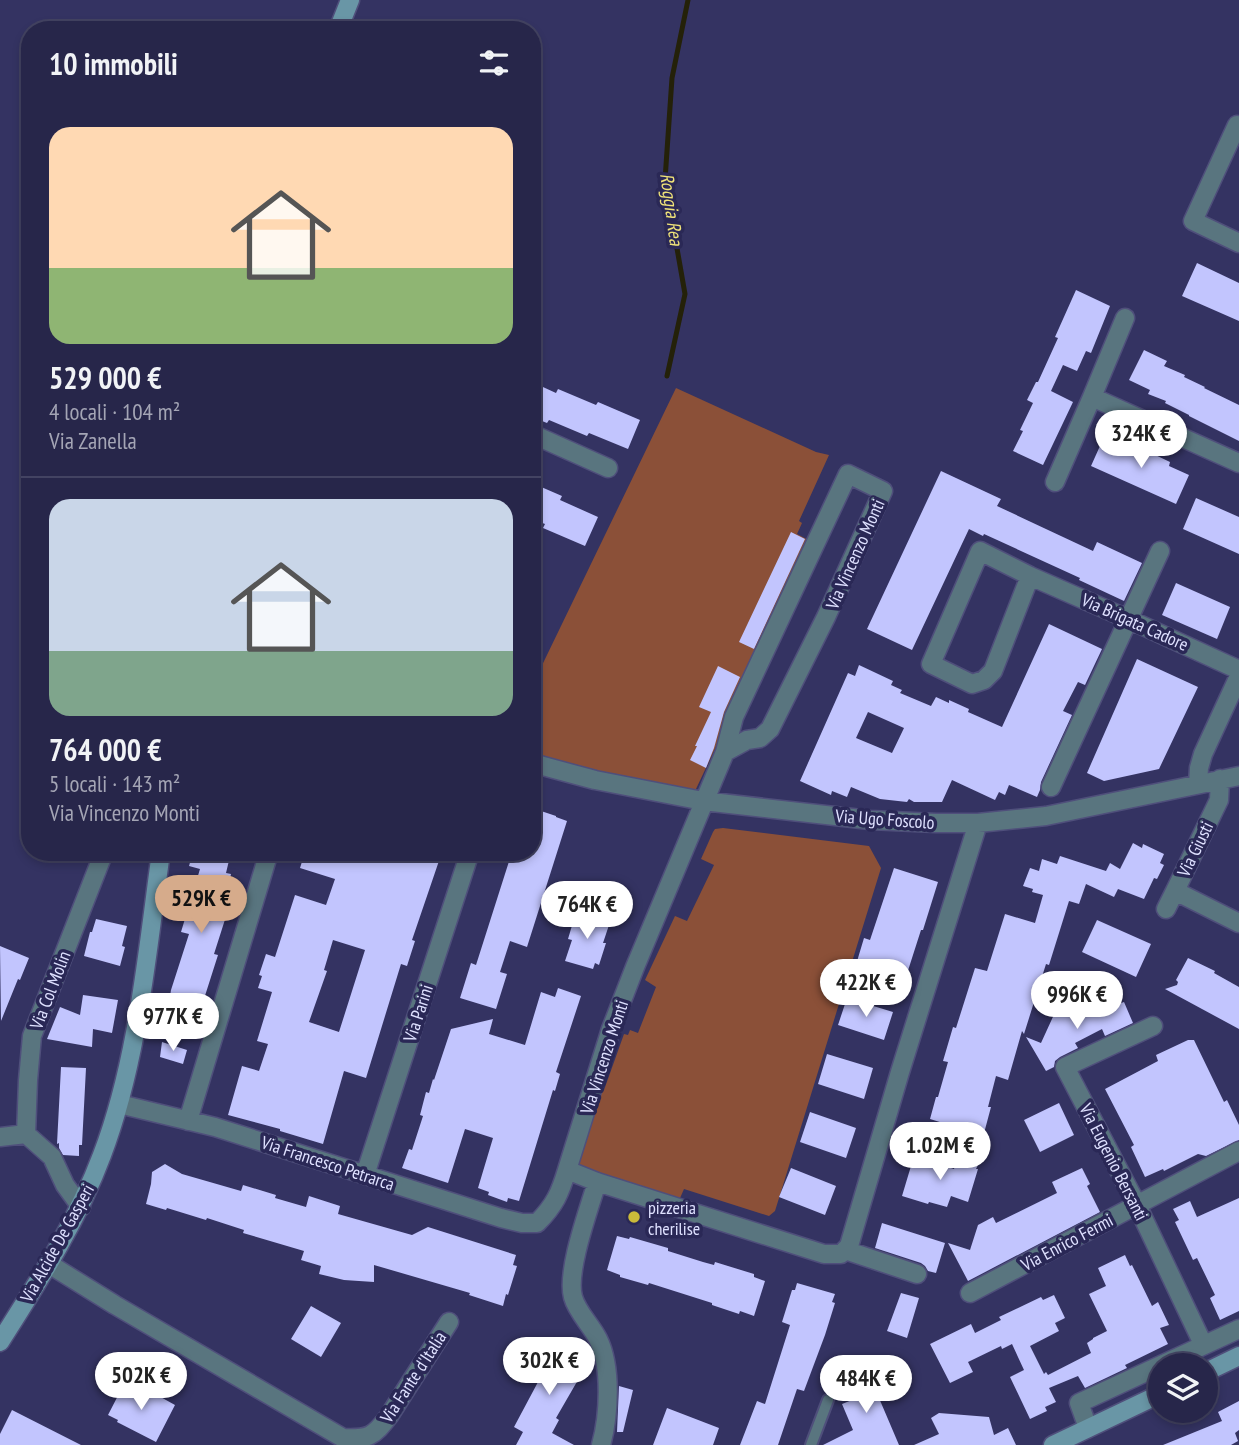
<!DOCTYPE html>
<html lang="it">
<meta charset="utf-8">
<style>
body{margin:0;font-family:"PT Sans Narrow",sans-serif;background:#2f2e51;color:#f1f3f6;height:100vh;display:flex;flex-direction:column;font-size:26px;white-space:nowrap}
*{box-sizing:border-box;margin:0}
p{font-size:23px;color:#a4a5b5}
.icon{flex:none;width:38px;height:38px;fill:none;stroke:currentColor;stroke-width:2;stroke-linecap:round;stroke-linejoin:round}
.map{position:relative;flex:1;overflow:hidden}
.sheet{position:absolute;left:21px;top:21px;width:520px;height:840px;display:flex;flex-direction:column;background:#27264a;border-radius:28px;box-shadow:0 4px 10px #0003,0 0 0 2px #434362}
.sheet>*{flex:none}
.buttons{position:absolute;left:1148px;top:1353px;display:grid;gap:14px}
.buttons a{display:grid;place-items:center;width:70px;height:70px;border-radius:50%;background:#27264a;box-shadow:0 4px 10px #0003,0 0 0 2px #434362;font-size:35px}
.price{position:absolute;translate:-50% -60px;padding:0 16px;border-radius:24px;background:#fff;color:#222;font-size:23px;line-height:46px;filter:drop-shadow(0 2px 4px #0008)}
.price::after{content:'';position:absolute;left:50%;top:42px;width:21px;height:16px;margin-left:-10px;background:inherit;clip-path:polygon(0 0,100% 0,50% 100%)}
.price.on{background:#d6ab8b;color:#111}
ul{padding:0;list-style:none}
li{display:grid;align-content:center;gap:14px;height:371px;padding:0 28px}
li+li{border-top:2px solid #434362}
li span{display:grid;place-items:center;height:217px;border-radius:21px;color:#555}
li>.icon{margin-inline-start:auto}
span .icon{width:126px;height:126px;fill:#fffc;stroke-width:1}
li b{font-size:30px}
h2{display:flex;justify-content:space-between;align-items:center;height:84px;padding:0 28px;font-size:30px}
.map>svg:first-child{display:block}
.pitch{fill:#8b5038}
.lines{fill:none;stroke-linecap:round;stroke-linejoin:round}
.stream{stroke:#242109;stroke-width:5}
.building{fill:#c2c5fe;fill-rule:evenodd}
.service-casing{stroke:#4f4f7b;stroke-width:14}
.minor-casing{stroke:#4f4f7b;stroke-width:21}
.secondary-casing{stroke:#4f4f7b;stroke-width:21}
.service{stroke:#59757f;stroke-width:10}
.minor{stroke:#59757f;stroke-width:18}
.secondary{stroke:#6996a6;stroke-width:18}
.poi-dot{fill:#caba3a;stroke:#2a2856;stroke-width:2.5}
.labels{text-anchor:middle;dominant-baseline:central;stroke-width:7;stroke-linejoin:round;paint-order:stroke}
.street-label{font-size:18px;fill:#dfe1ff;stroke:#2a2856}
.poi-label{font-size:18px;fill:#dfe1ff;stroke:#2a2856;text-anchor:start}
.water-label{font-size:19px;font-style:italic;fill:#f0e379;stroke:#2a2856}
</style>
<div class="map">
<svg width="1239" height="1445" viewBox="0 0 1239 1445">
<rect width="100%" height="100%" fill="#343362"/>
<!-- pitch -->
<path class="pitch" d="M676,388L816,452L829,455L799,521L802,523L797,534L812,542L696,789L692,792L532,760V686Z
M723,828L869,846L881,868L775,1211L769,1216L684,1189L677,1205L577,1166L601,1090H604L624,1034L628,1035L630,1030L638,1033L656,987L645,980L675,916L687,921L714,865L701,859L713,832L715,829Z"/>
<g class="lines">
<!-- stream -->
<path class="stream" d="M667,376L685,294L665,180L672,78L688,0"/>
</g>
<!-- building -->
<path class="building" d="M1197,263L1239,283V321L1182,296Z
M1076,290L1110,306L1091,353L1086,351L1077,371L1063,365L1051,391L1073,402L1043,465L1013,451L1023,431L1020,430L1033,403L1027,400L1036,382H1038L1058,338L1055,337Z
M1144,350L1167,361L1164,366L1185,375L1184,377L1205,387L1204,388L1239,405V441L1189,416V415L1165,403L1166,401L1148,394L1150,390L1129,380Z
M532,382L556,393L558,389L596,405L598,402L640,420L628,449L589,433L587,436L549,420L547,423L532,417Z
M1104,437L1145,455L1147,451L1170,462L1169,466L1189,475L1176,504L1091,466Z
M941,471L1001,499L997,506L1093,551L1097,542L1142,563L1124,601L1079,580L1080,578L984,534L983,536L969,529L912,650L867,629Z
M532,483L562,496L560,500L598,517L585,546L543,528L545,524L532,519Z
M1196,498L1239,517V554L1183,529Z
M791,532L805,539L754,649L739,642Z
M1176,583L1230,607L1217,639L1162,615Z
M1049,624L1102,649L1085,685L1078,682L1063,711L1072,715L1041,782L1040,790L1037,797L1009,785L1005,795L999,792L995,800L952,780L942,802H914L909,799L907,802L880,799L851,787L847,797L832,791L831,795L800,781L848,673L855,676L859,665L893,681L891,685L902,690L900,693L931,706L936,697L949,703V700L969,709L968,712L1002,727ZM868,712L904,728L892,753L856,738Z
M1137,659L1198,687L1159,769L1104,781L1087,773Z
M718,666L740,677L724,712L714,748L706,768L690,760L697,746H695L711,712L699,707Z
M532,808L556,816V817L567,821L527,947L510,941L500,972L507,974L496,1009L460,998L471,963L476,965L512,852H532Z
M1133,843L1142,848L1143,844L1164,854L1160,863L1164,865L1157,879L1154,878L1144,899L1118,889L1114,897L1086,884L1079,904L1069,901L1049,965L1046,964L1024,1034L1022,1031L1008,1080L996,1076L988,1107H991L983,1137L942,1126L943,1123L930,1119L936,1097H938L948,1062L943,1061L953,1027L956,1028L975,968L987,971L1005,914L1035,923L1043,895L1032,892L1033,889L1023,886L1030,868L1039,871L1042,859L1057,864L1060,856L1106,871L1110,863L1120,869Z
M193,852H231L226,873L231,874L229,883H231L223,905L229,907L214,954L218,955L196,1024L167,1016L171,990L189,934L181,932L200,869L189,866Z
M305,852H442L412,940L415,941L407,966L401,964L366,1078L344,1071L323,1144L280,1131V1129L228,1115L242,1066L259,1071L268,1044L257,1041L272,992L258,988L262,976L259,975L266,954L275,957L295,895L326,905L335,879L300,868ZM333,940L365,950L339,1032L309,1022L327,971L324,970Z
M894,868L938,882L923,930H921L904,983L855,968L864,938L870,940Z
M576,912L610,922L603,943H606L599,965L595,963L593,969L565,961L572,940L568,939Z
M96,919L127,926L122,946L125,947L120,966L84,956L90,932H92Z
M1097,920L1151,944L1136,977L1082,952Z
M0,946L29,958L20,980L18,979L1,1021Z
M1188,958L1215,971L1214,973L1239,987V1029L1165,989L1177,985L1178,982L1176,980Z
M558,988L581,996L556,1072L560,1074L555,1091L553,1090L519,1201L508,1198L507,1202L488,1195L489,1192L478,1188L493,1138L465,1129L448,1183L402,1168L409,1149L412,1150L423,1116L420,1115L426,1092L429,1093L433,1079L434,1080L451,1029L493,1019L489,1034L525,1045L541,992L555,997Z
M83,995L118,1000L112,1033L93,1029L92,1047L47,1039L60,1007L80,1015Z
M847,998L893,1012L884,1040L838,1025Z
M1069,1002L1077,1018L1124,1002L1133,1023L1105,1036L1102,1029L1075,1043L1078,1048L1060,1057L1055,1061L1054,1067L1046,1071L1026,1037L1041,1043L1057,1008Z
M1188,1040H1194L1224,1102L1227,1100L1239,1125V1140L1206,1156L1198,1154L1164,1171L1163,1169L1145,1177L1131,1147L1134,1145L1105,1089L1158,1061L1156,1055Z
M162,1042L187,1050L183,1064L160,1057Z
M827,1054L873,1068L864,1099L818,1084Z
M61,1067L86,1068L82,1145H79V1156L63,1155L59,1148V1143L57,1144Z
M1059,1103L1074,1135L1040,1152L1024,1120Z
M810,1112L856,1128L846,1158L800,1142Z
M914,1156L954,1169L957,1158L978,1165L976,1169H978L968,1202L951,1196L947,1207L929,1202L928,1204L902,1196Z
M165,1164L182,1174L241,1191L243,1185L276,1195L275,1198L306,1207L309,1196L340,1206L338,1214L412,1235L428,1227L516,1255L513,1265L517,1266L508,1295L506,1294L503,1306L469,1295L470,1293L374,1265V1282L344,1280L319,1274L321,1266L301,1260L304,1251L243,1233L244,1230L207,1218L206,1220L167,1208L166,1210L146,1204L151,1184L152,1172Z
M791,1168L836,1186L825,1215L779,1197Z
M1082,1168L1090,1184L1087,1186L1100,1212L968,1281L948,1243L970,1250L978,1225L993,1217L996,1223L1057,1193L1052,1182Z
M1239,1198V1311L1220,1320L1210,1298L1215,1295L1197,1258L1193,1260L1175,1222L1179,1220L1173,1209L1190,1201L1197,1217Z
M882,1223L945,1243L936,1273L928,1271L925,1266L921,1263L875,1248Z
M617,1236L629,1239L630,1237L668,1248V1251L703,1262L714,1265L715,1262L754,1274V1277L765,1281L754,1316L740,1311L739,1314L712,1305V1303L649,1283L648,1285L620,1277V1275L607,1270Z
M1125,1255L1130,1266L1132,1265L1152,1306L1158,1302L1169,1325L1160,1328L1168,1344L1125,1365L1127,1368L1085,1388L1078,1376L1049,1388L1056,1402L1045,1407L1047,1411L1030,1419L1010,1377L1024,1370L1012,1344L1002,1349L1001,1346L968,1362L973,1372L950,1383L930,1344L971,1324L975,1333L1001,1320L999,1317L1041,1297L1043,1300L1054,1295L1065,1318L1055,1323L1059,1331L1030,1346L1044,1374L1046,1372L1048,1375L1091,1353L1087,1343L1093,1339V1338L1107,1331L1089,1294L1106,1286L1098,1268Z
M797,1283L835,1294L832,1302L835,1303L825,1335L804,1391L797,1389L778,1445H740L757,1401L765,1404L790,1325L782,1322L792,1290H795Z
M901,1293L919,1298L907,1338L887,1331Z
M311,1306L341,1323L321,1357L291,1339Z
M558,1337L580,1350L571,1367L582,1373L556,1418L559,1420L552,1433L574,1445H516L523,1432L514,1427L538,1382L534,1380Z
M850,1369L880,1380L876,1391L899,1445H823L853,1430L842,1404L857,1398L845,1382Z
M125,1382L155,1397L157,1395L175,1405L156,1442L117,1422L118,1420L108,1415Z
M619,1386L633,1390L623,1432H617Z
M1239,1401V1430L1235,1433L1238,1441L1231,1445H1163L1222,1421L1218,1412Z
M667,1408L719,1428L713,1445H653Z
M12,1410L81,1445H0V1434Z
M939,1413L989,1417L994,1435L1008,1428L1016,1445H914L939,1434L931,1418Z"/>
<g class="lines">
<defs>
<path id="service" d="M811,1445L828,1400"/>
<path id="minor" d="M1237,125L1193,221L1239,243
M1125,318L1092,397L1239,463
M532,434L608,468
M1055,482L1092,397
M1030,576L993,671L984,680L972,684L931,664L980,551L1030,576L1128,619L1239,670
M532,763L595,780L703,801L870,820L936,823H978L1046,816L1239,776
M1220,779L1219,800L1175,891L1239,923
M1198,784L1199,768L1203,754L1239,676
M1051,787L1160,551
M1166,909L1175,891
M1153,1026L1065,1067L1137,1205L1203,1344
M119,1104L215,1127L501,1218L522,1223H537C555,1205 560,1193 567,1170L597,1182L824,1254H841L849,1246L900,1072L978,823
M188,1121L269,852
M26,1134L28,1080L32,1036L104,852
M0,1137L26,1134L52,1157L65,1185L81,1207
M567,1170L611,1029L635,967L725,752L734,717L848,474L883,491L826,617L770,729L760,738L747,740L725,752
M365,1175L470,852
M597,1182C589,1209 566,1271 573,1297C577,1312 591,1325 598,1339C612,1367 609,1416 601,1445
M845,1250L917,1274
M49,1264L115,1305L343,1438C369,1439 373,1437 389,1416L449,1322
M970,1293L1239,1151
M1088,1428L1079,1403L1239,1329"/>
<path id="secondary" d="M338,30L350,0
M0,1342C38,1282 77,1222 102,1155C138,1060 147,953 161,852
M1206,1372L1239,1356
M1053,1445L1160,1394"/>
</defs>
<!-- service casing -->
<use href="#service" class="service-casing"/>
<!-- minor casing -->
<use href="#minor" class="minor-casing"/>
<!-- secondary casing -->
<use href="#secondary" class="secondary-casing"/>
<!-- service -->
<use href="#service" class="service"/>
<!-- minor -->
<use href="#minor" class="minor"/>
<!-- secondary -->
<use href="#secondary" class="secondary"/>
</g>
<!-- markers -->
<circle class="poi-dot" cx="634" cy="1217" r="7"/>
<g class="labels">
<!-- street labels -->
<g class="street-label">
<text transform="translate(855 554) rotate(-66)">Via Vincenzo Monti</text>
<text transform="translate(1135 622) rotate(24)">Via Brigata Cadore</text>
<text transform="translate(885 819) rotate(4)">Via Ugo Foscolo</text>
<text transform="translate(1195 849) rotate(-64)">Via Giusti</text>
<text transform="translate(50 990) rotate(-69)">Via Col Molin</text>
<text transform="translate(418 1013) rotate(-72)">Via Parini</text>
<text transform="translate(604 1057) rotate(-72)">Via Vincenzo Monti</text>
<text transform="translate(1114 1162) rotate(63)">Via Eugenio Bersanti</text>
<text transform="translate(328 1163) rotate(18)">Via Francesco Petrarca</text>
<text transform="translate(1067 1242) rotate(-28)">Via Enrico Fermi</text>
<text transform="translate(57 1243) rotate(-61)">Via Alcide De Gasperi</text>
<text transform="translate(413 1377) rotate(-57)">Via Fante d'Italia</text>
</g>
<!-- poi labels -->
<g class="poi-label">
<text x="648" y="1207">pizzeria<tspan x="648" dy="21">cherilise</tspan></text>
</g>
<!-- water labels -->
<g class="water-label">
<text transform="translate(672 209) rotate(82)">Roggia Rea</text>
</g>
</g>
</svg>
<div class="buttons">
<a><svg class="icon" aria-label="layers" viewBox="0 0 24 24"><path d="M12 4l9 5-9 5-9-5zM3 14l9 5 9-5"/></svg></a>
</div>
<b class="price" style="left:1141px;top:470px">324K €</b>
<b class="price on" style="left:201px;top:935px">529K €</b>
<b class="price" style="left:587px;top:941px">764K €</b>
<b class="price" style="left:866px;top:1019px">422K €</b>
<b class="price" style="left:1077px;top:1031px">996K €</b>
<b class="price" style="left:173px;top:1053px">977K €</b>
<b class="price" style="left:940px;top:1182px">1.02M €</b>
<b class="price" style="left:549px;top:1397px">302K €</b>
<b class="price" style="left:141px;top:1412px">502K €</b>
<b class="price" style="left:866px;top:1415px">484K €</b>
<section class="sheet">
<h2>10 immobili<svg class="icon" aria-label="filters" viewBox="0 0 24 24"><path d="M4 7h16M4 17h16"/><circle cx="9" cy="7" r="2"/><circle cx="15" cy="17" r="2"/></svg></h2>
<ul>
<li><span style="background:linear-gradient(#ffd9b3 65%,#8fb573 0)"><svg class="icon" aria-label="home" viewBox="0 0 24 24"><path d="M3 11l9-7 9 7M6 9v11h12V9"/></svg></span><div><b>529 000 €</b><p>4 locali · 104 m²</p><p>Via Zanella</p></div></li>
<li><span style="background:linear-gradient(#c9d6e8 70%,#7fa58c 0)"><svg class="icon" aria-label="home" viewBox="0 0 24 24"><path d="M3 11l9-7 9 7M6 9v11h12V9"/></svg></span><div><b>764 000 €</b><p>5 locali · 143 m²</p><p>Via Vincenzo Monti</p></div></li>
</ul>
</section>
</div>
